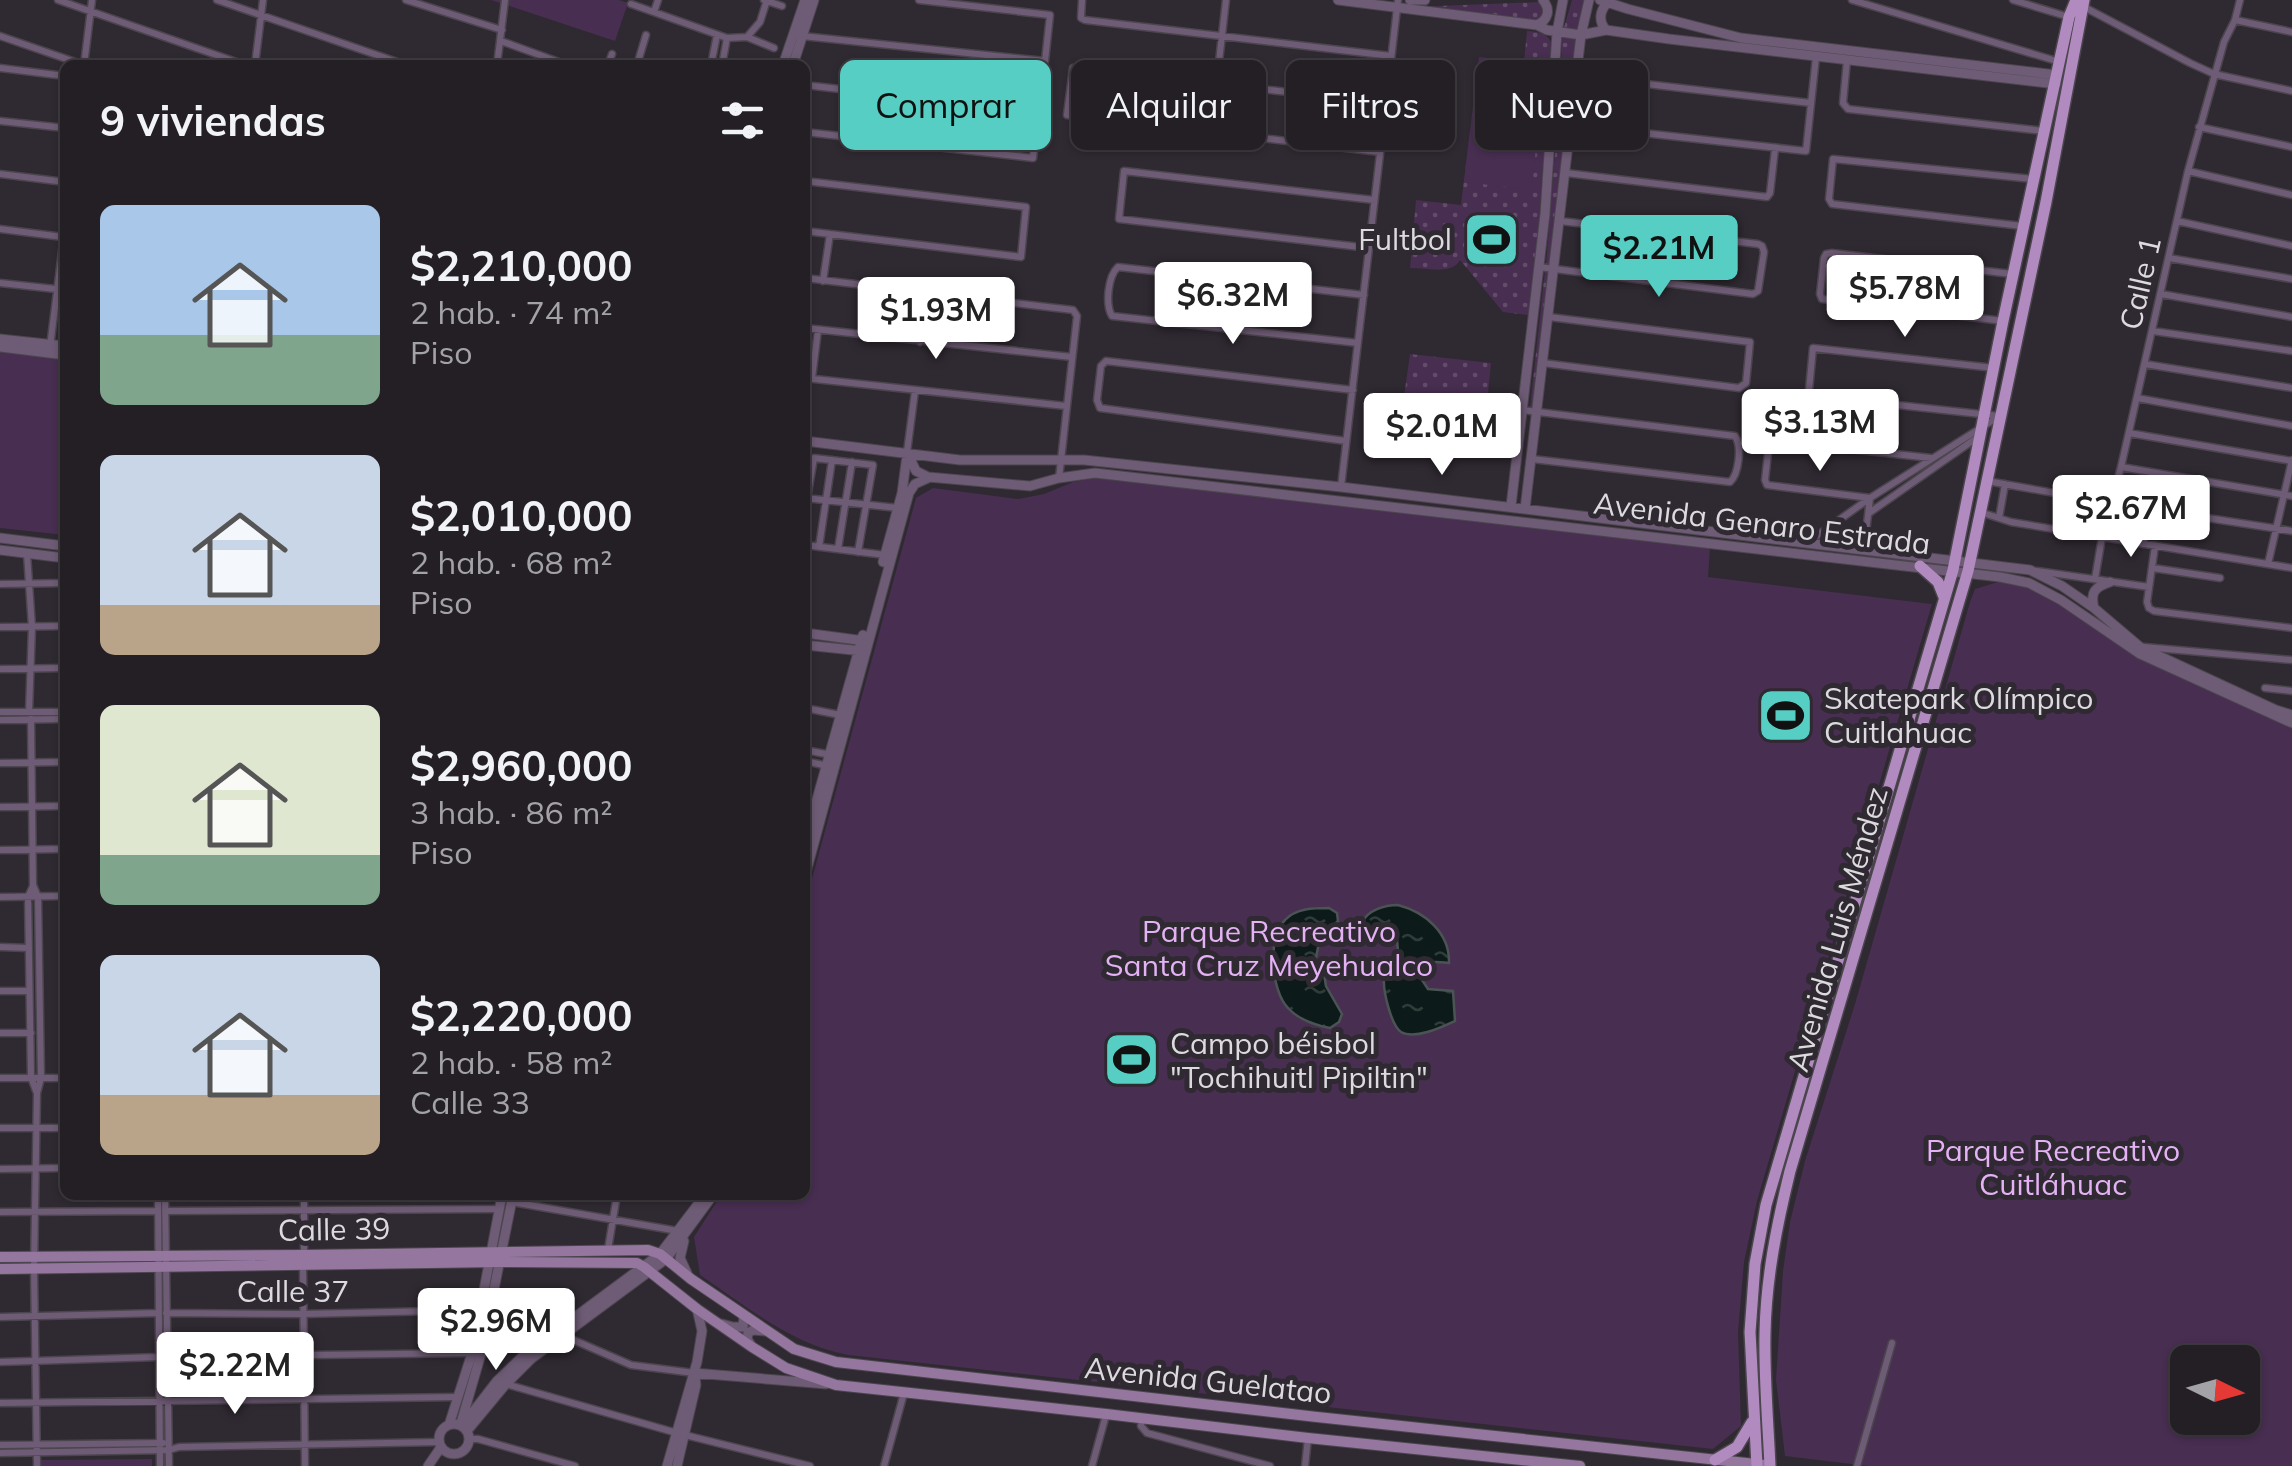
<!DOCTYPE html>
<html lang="es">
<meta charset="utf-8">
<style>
body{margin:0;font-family:Mulish,sans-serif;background:#2f2c32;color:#f1f3f6;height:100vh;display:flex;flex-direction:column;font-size:38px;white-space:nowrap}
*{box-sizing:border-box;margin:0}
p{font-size:32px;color:#a3a2a7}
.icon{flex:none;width:55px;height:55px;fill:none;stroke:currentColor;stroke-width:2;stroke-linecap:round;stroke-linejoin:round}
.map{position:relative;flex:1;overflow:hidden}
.drawer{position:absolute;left:60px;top:60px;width:750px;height:1140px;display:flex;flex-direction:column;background:#231f25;border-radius:15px;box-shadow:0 2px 8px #0004,0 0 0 2px #403d42}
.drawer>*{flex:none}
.guide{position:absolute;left:840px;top:60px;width:950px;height:90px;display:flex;gap:20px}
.needle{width:65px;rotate:95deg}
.fabs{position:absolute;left:2170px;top:1345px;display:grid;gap:20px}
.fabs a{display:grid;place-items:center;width:90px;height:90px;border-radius:15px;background:#231f25;box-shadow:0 2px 8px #0004,0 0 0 2px #403d42;font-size:50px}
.price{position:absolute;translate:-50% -85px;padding:0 22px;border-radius:10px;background:#fff;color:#222;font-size:32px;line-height:65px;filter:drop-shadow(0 2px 5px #0008)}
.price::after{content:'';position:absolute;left:50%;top:60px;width:30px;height:22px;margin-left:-15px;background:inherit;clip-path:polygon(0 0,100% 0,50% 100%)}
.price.current{background:#56cec4;color:#111}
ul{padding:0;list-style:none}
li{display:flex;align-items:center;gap:30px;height:250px;padding:0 40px}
li span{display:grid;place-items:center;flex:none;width:280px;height:200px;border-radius:15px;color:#555}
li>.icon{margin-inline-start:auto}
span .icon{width:120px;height:120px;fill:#fffc;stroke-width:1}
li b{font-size:42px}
h2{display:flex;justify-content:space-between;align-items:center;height:120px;padding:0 40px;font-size:42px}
.tag{padding:0 35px;border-radius:15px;background:#231f25;box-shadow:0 2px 8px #0004,0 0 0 2px #403d42;font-size:35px;line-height:90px}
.tag.current{background:#56cec4;color:#111}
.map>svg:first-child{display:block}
.grass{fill:url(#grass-dots)}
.park{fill:#482e51;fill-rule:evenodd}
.water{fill:url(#water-ripples);stroke:#4b5454;stroke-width:2.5}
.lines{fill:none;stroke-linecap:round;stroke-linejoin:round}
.minor-casing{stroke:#4b454d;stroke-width:9}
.tertiary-casing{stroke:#4b454d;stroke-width:11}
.secondary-casing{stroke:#4b454d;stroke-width:12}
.primary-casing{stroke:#4b454d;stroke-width:14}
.minor{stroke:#6e5b75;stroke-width:6}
.tertiary{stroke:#6e5b75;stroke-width:9}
.secondary{stroke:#94769f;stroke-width:10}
.primary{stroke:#b18abf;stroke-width:11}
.labels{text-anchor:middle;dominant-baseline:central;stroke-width:10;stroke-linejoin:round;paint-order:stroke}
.poi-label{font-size:30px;fill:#dddadf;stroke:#2f2931;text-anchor:start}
.street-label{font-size:30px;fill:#dddadf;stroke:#2f2931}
.park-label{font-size:30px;fill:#e3b1f4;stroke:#2f2931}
</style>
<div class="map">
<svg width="2292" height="1466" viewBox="0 0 2292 1466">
<defs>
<pattern id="grass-dots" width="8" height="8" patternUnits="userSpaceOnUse" patternTransform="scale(2.5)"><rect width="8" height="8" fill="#482e51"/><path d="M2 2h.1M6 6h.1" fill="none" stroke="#624c6a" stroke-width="1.8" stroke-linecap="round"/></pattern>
<pattern id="water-ripples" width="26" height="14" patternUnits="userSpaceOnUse" patternTransform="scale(2.5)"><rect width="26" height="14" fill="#0c1b19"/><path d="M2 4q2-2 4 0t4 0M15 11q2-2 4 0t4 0" fill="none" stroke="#2f3c3a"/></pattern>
</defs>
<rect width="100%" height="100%" fill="#2f2931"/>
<!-- grass -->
<path class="grass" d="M1572,0H1588L1578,32L1563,31Z
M1540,2L1546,12L1538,22L1412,7Z
M1527,31C1537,32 1546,32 1551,42L1539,223L1528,315L1503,312L1460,260C1452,275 1427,268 1410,268L1416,200L1461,205L1479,57L1524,62Z
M1562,36L1580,38L1574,98L1560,97Z
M1559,102L1573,104L1554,266L1546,265Z
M1545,270L1553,271L1537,408H1530Z
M1410,354L1491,363L1486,414L1403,404Z"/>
<!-- park -->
<path class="park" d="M491,0H619L628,3L615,41Z
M1470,130L1517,137L1518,130L1537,133L1532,190L1464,182Z
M1465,221L1519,223L1518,257L1464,255Z
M1416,230L1452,234L1450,253L1414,249Z
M0,351L65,359V535L0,528Z
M1101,477L1710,547L1708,577L1932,604L1757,1201L1744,1262L1738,1332L1741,1426L1713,1449L848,1355C791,1344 747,1307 700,1275L694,1237L721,1195H805V904L916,498L933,488L1018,499L1044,494L1073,482Z
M2001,581L2027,586L2080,615L2106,637L2136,654L2292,726V1466H1868L1785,1456L1776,1380L1783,1271L1790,1222L1805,1161L1855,1004L1970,602L1975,589ZM2188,1362H2242V1418H2188Z
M152,1459V1466H40L41,1460Z"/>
<!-- water -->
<path class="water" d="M1398,905C1425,912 1450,933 1449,963C1436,962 1422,958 1420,977L1428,989L1453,991L1455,1021C1442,1027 1415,1040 1401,1032C1391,1025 1383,991 1384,979C1384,968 1391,959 1398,951L1397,940C1380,932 1370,947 1362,923C1367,910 1385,905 1398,905Z
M1329,908L1337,913L1338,921L1320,938L1314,967L1324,974L1326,986L1342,1014L1339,1022L1330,1028C1314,1025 1299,1020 1288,1008C1271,991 1267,937 1285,920C1296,908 1314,908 1329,908Z"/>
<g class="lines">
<defs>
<path id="minor" d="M58,0L245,65
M217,0L406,65
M406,0L502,30
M764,0L782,6
M1082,0L1081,18L1085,20L1391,56
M1852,0L2060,62
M2013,0L2069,17
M631,4L727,38L747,37L774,48
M2084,7L2190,63L2214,74L2292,91
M654,12L658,0
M2235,20L2292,32
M0,36L84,65
M802,36L1045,61L1050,15L919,0
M747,37L760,22L767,0
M501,41L567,65
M1847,60L1843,103L1848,109L2044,131
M84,65L92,0
M255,65L263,0
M497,65L505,0
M608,65L612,54
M637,65L646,35
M711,65L717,35
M722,65L727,38
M0,68L65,76
M1577,76L1811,103
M805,85L1038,112L1033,158L805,132
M0,121L65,128
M1571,125L1806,151L1816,57
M2199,127L2292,147
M1211,132L1226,0
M1380,152L1067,115L1073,68L1386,103
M2188,171L2292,195
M1566,173L1767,197L1770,193L1775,149
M0,174L65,182
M805,181L1026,207L1021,257L805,231
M2177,221L2292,246
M2022,226L1832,204L1829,199L1833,159L2033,179
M0,229L63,237
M1369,248L1119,219L1124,171L1374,200
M2169,258L2292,279
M1539,267L1753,294L1758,291L1764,252L1762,246L1758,244L1560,221
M805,278L1073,310L1077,316L1059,478
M823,281L830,234
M0,283L65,290
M2161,294L2292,317
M2003,321L1822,299L1820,294L1824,258L1826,254L1832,253L2012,274
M805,328L1072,357
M2153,331L2292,351
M920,342L925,293
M1358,343L1112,316C1105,304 1108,276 1118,267L1364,295
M50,347L65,228
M1543,363L1739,388L1746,383L1750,342L1549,317
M2145,364L2292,388
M1994,368L1813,348L1809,390L1810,394L1814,396L1999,416
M805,378L1066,406
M812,378L818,330
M2137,398L2292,426
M1522,410L1735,436C1742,446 1739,474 1730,482L1532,459
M2129,433L2292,461
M1346,441L1100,408L1097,400L1101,366L1106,361L1353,390
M907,452L915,391
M2121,467L2292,496
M1987,481L2110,503L2292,531
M1341,487L1398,0
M805,498L898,508
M805,510L814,458L873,465L858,552
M1980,512L2011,522L2292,568
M1869,513L1978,437
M1999,518L2005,484
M1808,542L1870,498L1998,417
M2143,544L2151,510
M805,545L885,555
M2155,546L2147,602L2149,608L2154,611L2292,628
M819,547L832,460
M838,549L852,462
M1864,549L1870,498L1767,485L1765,480L1769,444L1777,441L1931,458
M27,554L32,627L29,712
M2268,564L2292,460
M2153,568L2220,578
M2037,571L2149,587
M2095,579L2102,537L2121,467L2188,171L2224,42L2235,20L2240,0
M0,584L65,583
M0,627L65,626
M2144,647L2292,660
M0,669L65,668
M2265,688L2292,691
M805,708L840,715
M0,712H65
M31,719L33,885L38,897L41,1078L37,1093L34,1268L37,1466
M0,720L65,719
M805,750L831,755
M805,761L828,766
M0,763L65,762
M0,807L65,806
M0,850L65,849
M33,886L28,897L31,1077L36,1091
M0,897L65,896
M0,947L29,948
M0,991H29
M0,1033H31
M0,1078H65
M0,1128H65
M0,1169L65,1168
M158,1195L160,1466
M165,1195L169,1466
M304,1195V1254
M512,1202L678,1231
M165,1211L499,1209
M0,1212L158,1211
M608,1249L617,1195
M303,1265L305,1466
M166,1313L303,1314L479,1310
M0,1317L159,1313
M562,1335L631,1365L694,1373
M0,1362L159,1357L472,1353
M506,1384L677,1433L810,1466
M0,1403L458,1397
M1142,1419L1141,1426L1147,1433L1270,1466
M469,1439H478L575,1466
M0,1445L163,1443
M0,1453L169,1450L179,1447L439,1442
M884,1466L904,1393
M1092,1466L1106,1415
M1305,1466L1308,1438
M1857,1466L1892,1343"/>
<path id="tertiary" d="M1338,0L1537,25L1547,30L1581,35L1606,30L1669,39L2056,84
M1410,0H1425
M1600,0L1628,9L1741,38L2057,75
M1537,25C1548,20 1551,10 1543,0
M1606,30C1598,21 1600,11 1607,3
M783,65L805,0
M793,65L814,0
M0,339L65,346
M0,347L65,355
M805,441L960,460H1084L1341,487L2030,570L2062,586L2094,608L2140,647L2276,710L2292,715
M907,452L916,471L928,477L1030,486L1059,478L1095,473L2000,577L2029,583L2061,600L2140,654L2292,723
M1514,508L1511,506L1545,214L1557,32L1563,0
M1525,509L1581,35L1589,0
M0,538L65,546
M0,550L65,558
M883,562L902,493L907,455
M2094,608C2090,592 2095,587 2110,582
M805,633L865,641
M805,645L862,651
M807,847L815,806L863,635
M805,876L909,493L915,484L928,478
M684,1241L680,1258L687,1273
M722,1324L733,1327H743L744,1315
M752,1347L747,1339L748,1333L753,1330L765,1331
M694,1373L826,1384
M461,1423L481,1354L513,1195
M439 1439a15 15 0 1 1 30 0a15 15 0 1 1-30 0Z
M449,1425L472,1353L502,1195
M462,1426L497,1381L525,1354L660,1254L705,1195
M467,1431L506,1384L531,1359L666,1259L713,1195
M428,1466L441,1447
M667,1466L697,1362L702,1331L697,1309
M677,1466L696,1385L695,1376"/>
<path id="secondary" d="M0,1257L304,1255L648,1250L660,1254L691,1279L794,1349L836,1362L1317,1417L1765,1465
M0,1269L500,1262L637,1263L644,1267L697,1309L752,1347L786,1368L836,1385L1106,1414L1308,1438L1580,1466"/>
<path id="primary" d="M1920,566L1938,582L1944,597
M1715,1460L1737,1447L1752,1422
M1757,1466L1750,1332L1755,1264L1766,1205L1953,570L2003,321L2069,17L2076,0
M1770,1466C1768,1422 1764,1377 1765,1333C1766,1278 1777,1224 1790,1171L1968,571L2046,202L2084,0"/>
</defs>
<!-- minor casing -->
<use href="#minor" class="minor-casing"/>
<!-- tertiary casing -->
<use href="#tertiary" class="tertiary-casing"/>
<!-- secondary casing -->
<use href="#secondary" class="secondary-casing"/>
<!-- primary casing -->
<use href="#primary" class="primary-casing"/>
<!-- minor -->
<use href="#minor" class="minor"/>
<!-- tertiary -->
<use href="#tertiary" class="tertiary"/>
<!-- secondary -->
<use href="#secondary" class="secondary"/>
<!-- primary -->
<use href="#primary" class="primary"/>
</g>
<!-- icons -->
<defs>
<symbol id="stadium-square" viewBox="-11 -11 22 22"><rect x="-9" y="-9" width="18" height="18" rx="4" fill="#56cec4" stroke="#2f2931"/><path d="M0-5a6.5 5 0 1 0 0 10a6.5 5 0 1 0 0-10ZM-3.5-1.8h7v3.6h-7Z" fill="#111"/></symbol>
</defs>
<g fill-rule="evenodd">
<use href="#stadium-square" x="1460" y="208" width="63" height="63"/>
<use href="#stadium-square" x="1754" y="684" width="63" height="63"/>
<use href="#stadium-square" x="1100" y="1028" width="63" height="63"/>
</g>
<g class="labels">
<!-- poi labels -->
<g class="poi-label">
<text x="1452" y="239" text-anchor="end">Fultbol</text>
<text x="1824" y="698">Skatepark Olímpico<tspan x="1824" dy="34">Cuitlahuac</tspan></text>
<text x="1170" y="1043">Campo béisbol<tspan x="1170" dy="34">"Tochihuitl Pipiltin"</tspan></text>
</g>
<!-- street labels -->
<g class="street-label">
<text transform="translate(2140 283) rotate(-77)">Calle 1</text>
<text transform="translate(1762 523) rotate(7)">Avenida Genaro Estrada</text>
<text transform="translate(1837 929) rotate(-74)">Avenida Luis Méndez</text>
<text transform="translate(334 1229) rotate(-1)">Calle 39</text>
<text x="293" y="1291">Calle 37</text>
<text transform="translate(1208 1380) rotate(6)">Avenida Guelatao</text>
</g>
<!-- park labels -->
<g class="park-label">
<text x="1269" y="931">Parque Recreativo<tspan x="1269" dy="34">Santa Cruz Meyehualco</tspan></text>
<text x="2053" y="1150">Parque Recreativo<tspan x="2053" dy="34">Cuitláhuac</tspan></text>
</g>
</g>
</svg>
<div class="fabs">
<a><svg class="needle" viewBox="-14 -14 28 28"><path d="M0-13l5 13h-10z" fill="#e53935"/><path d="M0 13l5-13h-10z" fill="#a3a2a7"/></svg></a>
</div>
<b class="price current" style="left:1659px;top:300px">$2.21M</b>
<b class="price" style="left:1905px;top:340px">$5.78M</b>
<b class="price" style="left:1233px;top:347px">$6.32M</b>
<b class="price" style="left:936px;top:362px">$1.93M</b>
<b class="price" style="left:1820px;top:474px">$3.13M</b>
<b class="price" style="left:1442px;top:478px">$2.01M</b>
<b class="price" style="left:2131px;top:560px">$2.67M</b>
<b class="price" style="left:496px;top:1373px">$2.96M</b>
<b class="price" style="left:235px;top:1417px">$2.22M</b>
<div class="guide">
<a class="tag current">Comprar</a>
<a class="tag">Alquilar</a>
<a class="tag">Filtros</a>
<a class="tag">Nuevo</a>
</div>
<section class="drawer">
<h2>9 viviendas<svg class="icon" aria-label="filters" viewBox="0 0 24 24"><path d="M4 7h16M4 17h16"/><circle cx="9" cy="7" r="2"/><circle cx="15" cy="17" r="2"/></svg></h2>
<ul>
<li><span style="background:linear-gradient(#a9c7e8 65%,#7fa58c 0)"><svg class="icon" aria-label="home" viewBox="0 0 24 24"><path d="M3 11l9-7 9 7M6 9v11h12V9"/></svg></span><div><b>$2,210,000</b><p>2 hab. · 74 m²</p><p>Piso</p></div></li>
<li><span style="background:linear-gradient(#c9d6e8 75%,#b9a48a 0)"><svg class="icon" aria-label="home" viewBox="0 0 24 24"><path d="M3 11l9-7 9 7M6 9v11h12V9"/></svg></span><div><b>$2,010,000</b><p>2 hab. · 68 m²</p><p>Piso</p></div></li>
<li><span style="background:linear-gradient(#dfe7d0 75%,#7fa58c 0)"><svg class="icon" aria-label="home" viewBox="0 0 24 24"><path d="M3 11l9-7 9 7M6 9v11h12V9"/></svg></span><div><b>$2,960,000</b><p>3 hab. · 86 m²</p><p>Piso</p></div></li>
<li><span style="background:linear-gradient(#c9d6e8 70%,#b9a48a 0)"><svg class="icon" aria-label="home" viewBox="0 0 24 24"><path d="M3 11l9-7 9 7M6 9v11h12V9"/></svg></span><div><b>$2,220,000</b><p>2 hab. · 58 m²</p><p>Calle 33</p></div></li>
</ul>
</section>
</div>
